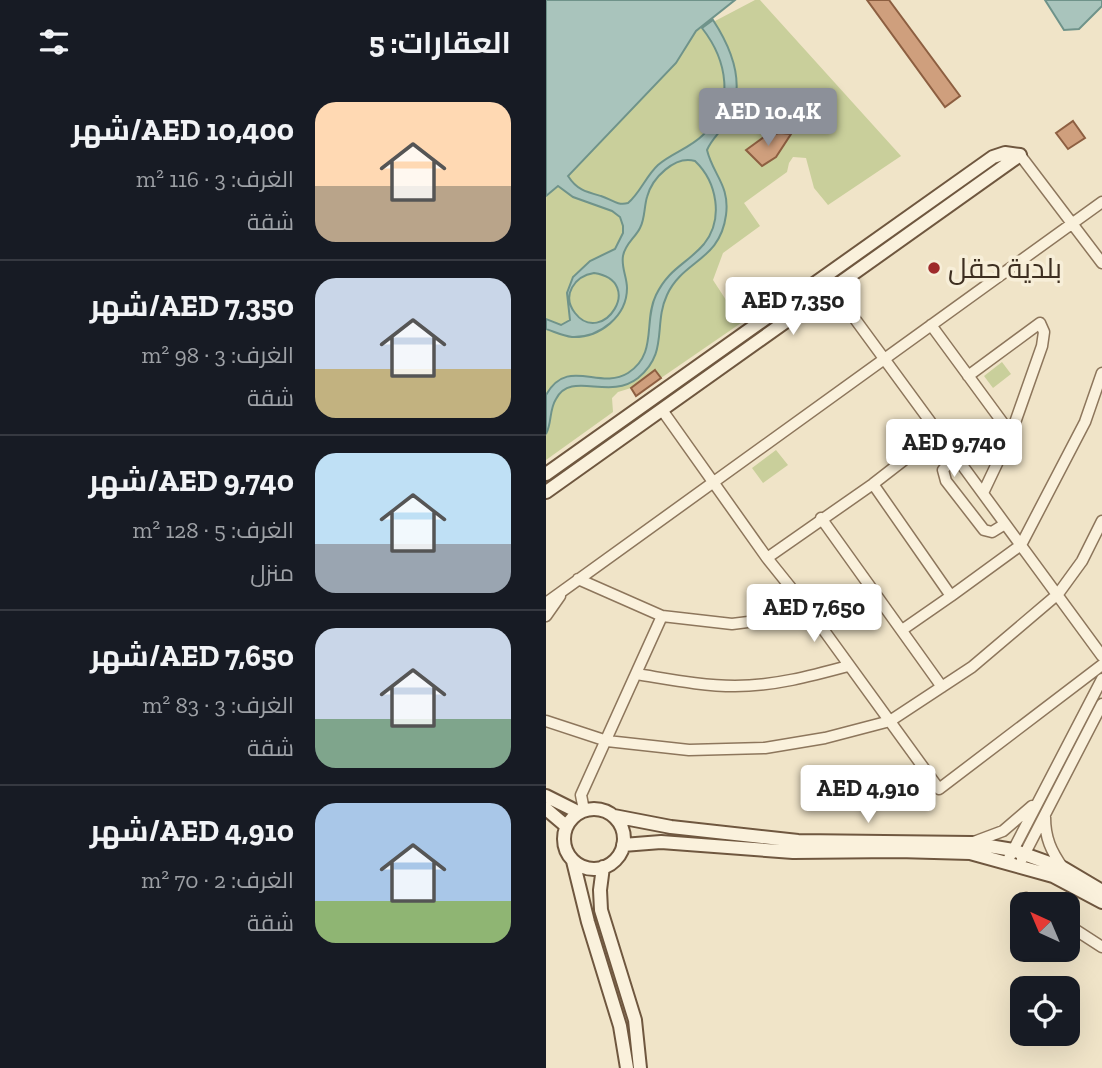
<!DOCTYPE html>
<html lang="ar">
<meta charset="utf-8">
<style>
body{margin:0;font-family:"Zilla Slab",Cairo,serif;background:#20242c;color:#f1f3f6;direction:rtl;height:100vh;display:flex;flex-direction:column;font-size:26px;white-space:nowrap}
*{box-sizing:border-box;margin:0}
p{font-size:23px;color:#9ea1a6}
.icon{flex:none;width:38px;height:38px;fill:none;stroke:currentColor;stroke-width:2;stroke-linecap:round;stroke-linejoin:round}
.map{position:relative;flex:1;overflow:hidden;direction:ltr}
.side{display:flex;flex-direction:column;background:#171b24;width:546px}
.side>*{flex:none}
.needle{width:46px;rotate:316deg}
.tools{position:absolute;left:464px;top:892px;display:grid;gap:14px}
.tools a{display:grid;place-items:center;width:70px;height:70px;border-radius:14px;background:#171b24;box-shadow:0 7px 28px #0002;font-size:35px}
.price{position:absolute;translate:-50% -60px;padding:0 16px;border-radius:7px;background:#fff;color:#222;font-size:23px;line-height:46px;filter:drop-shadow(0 2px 4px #0008)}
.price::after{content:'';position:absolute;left:50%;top:42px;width:21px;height:16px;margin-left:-10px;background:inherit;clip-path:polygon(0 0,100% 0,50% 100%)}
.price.active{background:#8c9099;color:#fff}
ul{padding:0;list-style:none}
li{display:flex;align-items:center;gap:21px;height:175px;padding:0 35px}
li+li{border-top:2px solid #363941}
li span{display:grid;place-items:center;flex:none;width:196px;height:140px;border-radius:21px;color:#555}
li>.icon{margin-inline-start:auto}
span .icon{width:84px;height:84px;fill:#fffc;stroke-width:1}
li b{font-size:30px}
h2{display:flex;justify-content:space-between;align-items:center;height:84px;padding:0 35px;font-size:30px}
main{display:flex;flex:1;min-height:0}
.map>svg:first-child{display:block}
.green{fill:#c9cf9b}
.water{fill:#a9c4bc;stroke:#6f938a;stroke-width:2;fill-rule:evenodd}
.building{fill:#cf9f7d;stroke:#8d5f41;stroke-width:2}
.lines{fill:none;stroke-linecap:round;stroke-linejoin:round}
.street-casing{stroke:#8d765c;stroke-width:13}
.secondary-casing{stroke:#6f573f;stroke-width:16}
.street{stroke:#faf1dc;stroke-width:10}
.secondary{stroke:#faf1dc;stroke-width:12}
.poi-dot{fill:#9e2a2b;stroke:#f7eed8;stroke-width:2.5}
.labels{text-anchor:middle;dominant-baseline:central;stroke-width:7;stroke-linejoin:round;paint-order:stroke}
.poi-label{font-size:28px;fill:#3d2e20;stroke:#f7eed8;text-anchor:start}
</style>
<main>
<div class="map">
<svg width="556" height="1068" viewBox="0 0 556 1068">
<rect width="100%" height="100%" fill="#f0e4c8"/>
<!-- green -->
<path class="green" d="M209,0H214L355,156L282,205L268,188L260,158L247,157L243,163L241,172L198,203L214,226L177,253L167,280L195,323L115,378L109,370L85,388L72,392L66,398L67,412L0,460V196L22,176L130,63L150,31Z
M456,362L465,374L447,388L438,376Z
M230,450L242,465L217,483L206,468Z"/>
<!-- water -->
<path class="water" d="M0,0H189L150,31L130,63L22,176C31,190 40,192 55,196C65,199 71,206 82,203C94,193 100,176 112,165C126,153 144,148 157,135C190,104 181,60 156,28L167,20C186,49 200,85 183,118C177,130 166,138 161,150C167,175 184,185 180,215C174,261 137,260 121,295C107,325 123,353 92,378C63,401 25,370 10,399C3,410 6,423 0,434V395C22,356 53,391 82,373C112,354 97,321 110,295C123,268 141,264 158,244C178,219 171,182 149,161C129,155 106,178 101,197C98,207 99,219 94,228C89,238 79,244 77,256C75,267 81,277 81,288C81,316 54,338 26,337C17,336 9,332 0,329V319L15,325L24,320L21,293L27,277L44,261L69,249L77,233V226L74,217L66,211L27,197L12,186L0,196ZM48,273C101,281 56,348 29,313C15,295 29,276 48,273Z
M499,0H556V6L533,29L518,30Z"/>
<!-- building -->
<path class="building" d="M321,0H343L414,96L399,107Z
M527,121L539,138L522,149L510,133Z
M233,133L245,134L230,157L216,166L200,150L218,137Z
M109,370L115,378L90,396L85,388Z"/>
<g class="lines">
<defs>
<path id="street" d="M474,155L556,263
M287,289L556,656
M385,325L465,434
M422,376L494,323L498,332L496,346L465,434L437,493
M116,410L221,558L266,614L393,789L556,665
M410,455L397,470L400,481L438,530L446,532L459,524
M327,484L405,596L356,630
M275,518L396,687
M221,558L327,484L394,432
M32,579L116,616L186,624L266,614
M405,596L475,545L539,422L556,373
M0,603L556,202
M0,616L14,596
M90,674C122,679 156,686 189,686C228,686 265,676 302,666
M0,721L61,741L143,750L219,748L279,738L344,721L426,667L512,594L536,561L556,521
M38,810L35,795L116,616
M499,817C499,838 505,851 517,868
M425,843L457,831L486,806
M476,859L556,704
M461,862L556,679
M480,898L491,905
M522,925L556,947"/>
<path id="secondary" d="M0,474L447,157L459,153L474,155
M0,492L474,155
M0,796L32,812
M18 839a30 30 0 1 1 60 0a30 30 0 1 1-60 0Z
M0,809L20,826
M68,816L125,827L252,841L425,843L467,850L517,868L556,891
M77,845L115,842L247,852L352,851L424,853L507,876L556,902
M27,861L42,922L74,1026L81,1068
M57,867L54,890L55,910L89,1020L94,1068"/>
</defs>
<!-- street casing -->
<use href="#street" class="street-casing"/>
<!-- secondary casing -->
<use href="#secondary" class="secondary-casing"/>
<!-- street -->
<use href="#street" class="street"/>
<!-- secondary -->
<use href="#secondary" class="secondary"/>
</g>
<!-- markers -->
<circle class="poi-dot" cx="388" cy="268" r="7"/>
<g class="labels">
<!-- poi labels -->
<g class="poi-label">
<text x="402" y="268">بلدية حقل</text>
</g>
</g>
</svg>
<div class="tools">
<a><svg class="needle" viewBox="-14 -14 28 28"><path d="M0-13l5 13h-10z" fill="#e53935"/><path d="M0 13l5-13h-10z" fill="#9ea1a6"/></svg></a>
<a><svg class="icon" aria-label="locate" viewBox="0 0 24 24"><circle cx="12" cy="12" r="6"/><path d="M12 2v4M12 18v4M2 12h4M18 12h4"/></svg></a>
</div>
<b class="price active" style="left:222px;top:148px">AED 10.4K</b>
<b class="price" style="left:247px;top:337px">AED 7,350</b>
<b class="price" style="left:408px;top:479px">AED 9,740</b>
<b class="price" style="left:268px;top:644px">AED 7,650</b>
<b class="price" style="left:322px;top:825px">AED 4,910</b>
</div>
<section class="side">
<h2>العقارات: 5<svg class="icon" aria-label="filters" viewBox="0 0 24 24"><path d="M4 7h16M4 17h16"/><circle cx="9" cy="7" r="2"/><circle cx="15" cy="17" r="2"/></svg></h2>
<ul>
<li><span style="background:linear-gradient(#ffd9b3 60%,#b9a48a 0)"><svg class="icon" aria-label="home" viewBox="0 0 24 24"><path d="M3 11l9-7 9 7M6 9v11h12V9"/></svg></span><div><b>AED 10,400/شهر</b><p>الغرف: 3 · 116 m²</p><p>شقة</p></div></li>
<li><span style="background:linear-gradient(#c9d6e8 65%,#c2b280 0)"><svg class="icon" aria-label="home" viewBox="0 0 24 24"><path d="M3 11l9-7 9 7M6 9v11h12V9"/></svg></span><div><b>AED 7,350/شهر</b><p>الغرف: 3 · 98 m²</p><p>شقة</p></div></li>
<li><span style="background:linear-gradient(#bfe0f5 65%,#9aa5b1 0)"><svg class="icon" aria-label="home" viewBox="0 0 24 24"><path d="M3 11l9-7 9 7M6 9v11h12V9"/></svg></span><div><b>AED 9,740/شهر</b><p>الغرف: 5 · 128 m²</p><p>منزل</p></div></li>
<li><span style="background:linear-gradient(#c9d6e8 65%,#7fa58c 0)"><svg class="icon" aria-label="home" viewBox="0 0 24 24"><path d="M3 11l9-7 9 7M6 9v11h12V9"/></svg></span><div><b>AED 7,650/شهر</b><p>الغرف: 3 · 83 m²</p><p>شقة</p></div></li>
<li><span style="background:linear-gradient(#a9c7e8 70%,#8fb573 0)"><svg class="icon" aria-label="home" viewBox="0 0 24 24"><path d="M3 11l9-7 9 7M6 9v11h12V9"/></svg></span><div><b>AED 4,910/شهر</b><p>الغرف: 2 · 70 m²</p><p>شقة</p></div></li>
</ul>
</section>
</main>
